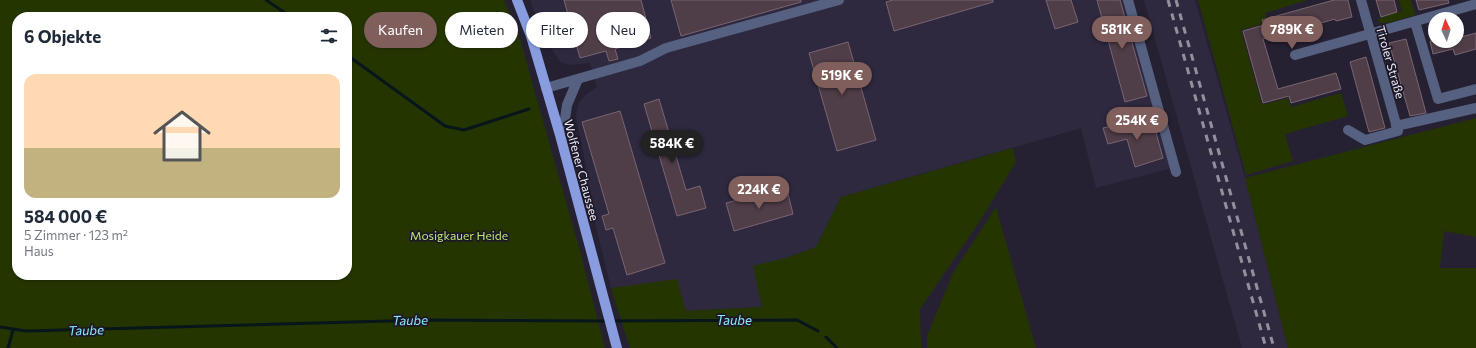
<!DOCTYPE html>
<html lang="de">
<meta charset="utf-8">
<style>
body{margin:0;font-family:Commissioner,sans-serif;background:#f2f2f3;color:#1f2937;height:100vh;display:flex;flex-direction:column;font-size:15px;white-space:nowrap}
*{box-sizing:border-box;margin:0}
p{font-size:13px;color:#747a83}
.icon{flex:none;width:22px;height:22px;fill:none;stroke:currentColor;stroke-width:2;stroke-linecap:round;stroke-linejoin:round}
.map{position:relative;flex:1;overflow:hidden}
.drawer{position:absolute;left:12px;top:12px;width:340px;height:268px;display:flex;flex-direction:column;background:#fff;border-radius:16px;box-shadow:0 1px 3px #0004}
.drawer>*{flex:none}
.top-card{position:absolute;left:364px;top:12px;width:380px;height:36px;display:flex;gap:8px}
.needle{width:26px;rotate:356deg}
.buttons{position:absolute;left:1428px;top:12px;display:grid;gap:8px}
.buttons a{display:grid;place-items:center;width:36px;height:36px;border-radius:50%;background:#fff;box-shadow:0 1px 3px #0004;font-size:20px}
.price{position:absolute;translate:-50% -34px;padding:0 9px;border-radius:14px;background:#7f5e5c;color:#fff;font-size:13px;line-height:26px;filter:drop-shadow(0 1px 2px #0008)}
.price::after{content:'';position:absolute;left:50%;top:24px;width:12px;height:9px;margin-left:-6px;background:inherit;clip-path:polygon(0 0,100% 0,50% 100%)}
.price.selected{background:#222;color:#fff}
ul{padding:0;list-style:none}
li{display:grid;align-content:center;gap:8px;height:212px;padding:0 12px}
li span{display:grid;place-items:center;height:124px;border-radius:12px;color:#555}
li>.icon{margin-inline-start:auto}
span .icon{width:72px;height:72px;fill:#fffc;stroke-width:1}
li b{font-size:17px}
h2{display:flex;justify-content:space-between;align-items:center;height:48px;padding:0 12px;font-size:17px}
.pill{padding:0 14px;border-radius:18px;background:#fff;box-shadow:0 1px 3px #0004;font-size:14px;line-height:36px}
.pill.selected{background:#7f5e5c;color:#fff}
.map>svg:first-child{display:block}
.built{fill:#2f2940}
.green{fill:#253500;fill-rule:evenodd}
.lines{fill:none;stroke-linecap:round;stroke-linejoin:round}
.stream{stroke:#06161a;stroke-width:3}
.building{fill:#4f3d48;stroke:#7a6572}
.minor{stroke:#566181;stroke-width:10}
.major{stroke:#889cdf;stroke-width:10}
.rail{stroke:#938f9d;stroke-width:3;stroke-dasharray:7 7;stroke-linecap:butt}
.labels{text-anchor:middle;dominant-baseline:central;stroke-width:3.5;stroke-linejoin:round;paint-order:stroke}
.street-label{font-size:12px;fill:#eeebf7;stroke:#1c1828}
.park-label{font-size:12px;fill:#bce573;stroke:#1c1828}
.water-label{font-size:13px;font-style:italic;fill:#8ee5fc;stroke:#1c1828}
</style>
<div class="map">
<svg width="1476" height="348" viewBox="0 0 1476 348">
<rect width="100%" height="100%" fill="#262132"/>
<!-- built -->
<path class="built" d="M530,0H1125L1172,168L1096,188L1081,128L841,197L816,247L789,257L762,307L686,311L628,287L611,288L587,190V171L576,117L577,109L580,101L587,94L597,87L590,63L571,65L560,62L542,33Z
M1144,0H1195L1245,178L1288,348H1242Z"/>
<!-- green -->
<path class="green" d="M0,0H504L521,42L534,89L580,251L605,348H0ZM17,17H347V275H17Z
M1198,0H1308L1265,13L1266,18L1261,20L1262,24L1241,30L1262,105L1288,98L1291,107L1341,93L1348,116L1285,134L1293,161L1246,175Z
M1399,0H1411L1415,15L1388,23H1380L1377,19L1402,11Z
M1476,118V237L1444,231L1440,268H1476V348H1288L1245,178Z
M1013,148L1016,162L980,221L920,309L921,348H630L611,288L677,279L686,311L762,307L753,266L789,257L816,247L841,197Z
M996,207L1036,348H927V336L953,273Z"/>
<g class="lines">
<!-- stream -->
<path class="stream" d="M266,0L291,17
M347,55L445,126L464,130L529,109
M0,327L26,331L424,320L599,321L797,320L818,331
M826,337L837,348
M8,348L13,330"/>
</g>
<!-- building -->
<path class="building" d="M564,0H641L651,38L615,49L618,59L609,61L606,51L580,58Z
M671,0H801V2L681,36Z
M893,0H993V2L894,31L886,2Z
M1046,0H1071L1078,22L1055,29Z
M1097,0H1120L1147,96L1125,102Z
M1334,0H1348L1352,17L1336,21L1335,19L1263,39L1278,89L1336,73L1341,89L1291,103L1289,96L1263,103L1243,31L1264,25L1262,20Z
M1376,0H1394L1397,12L1381,17Z
M1416,0H1448L1449,3L1419,10Z
M1476,33V49L1455,55L1453,49L1433,54L1430,41H1457V38Z
M1406,39L1426,113L1410,116L1389,43Z
M848,42L876,140L837,151L809,53Z
M1366,57L1385,128L1369,132L1350,62Z
M659,99L686,190L700,186L706,208L677,216L644,104Z
M620,111L665,263L627,275L613,228L606,230L602,216L609,214L582,122Z
M1141,121L1142,125L1153,122L1163,158L1135,167L1127,139L1108,144L1103,128L1119,124L1120,127Z
M787,190L793,214L734,231L726,203L757,195V198Z"/>
<g class="lines">
<!-- minor -->
<path class="minor" d="M1128,0L1176,172
M1415,22L1438,99L1476,89
M1295,55L1476,4
M546,88L640,61L666,48L839,0
M1396,126L1476,108
M1348,130L1365,140L1398,131L1361,0
M559,131L565,119L567,105L578,79"/>
<!-- major -->
<path class="major" d="M517,0L531,36L560,135L617,348"/>
<!-- rail -->
<path class="rail" d="M1168,0L1266,348
M1176,0L1274,348"/>
</g>
<g class="labels">
<!-- street labels -->
<g class="street-label">
<text transform="translate(1391 62) rotate(74)">Tiroler Straße</text>
<text transform="translate(582 170) rotate(75)">Wolfener Chaussee</text>
</g>
<!-- park labels -->
<g class="park-label">
<text x="459" y="235">Mosigkauer Heide</text>
</g>
<!-- water labels -->
<g class="water-label">
<text transform="translate(410 320) rotate(-1)">Taube</text>
<text x="734" y="320">Taube</text>
<text transform="translate(86 330) rotate(-2)">Taube</text>
</g>
</g>
</svg>
<div class="buttons">
<a><svg class="needle" viewBox="-14 -14 28 28"><path d="M0-13l5 13h-10z" fill="#e53935"/><path d="M0 13l5-13h-10z" fill="#747a83"/></svg></a>
</div>
<b class="price" style="left:1122px;top:50px">581K €</b>
<b class="price" style="left:1292px;top:50px">789K €</b>
<b class="price" style="left:842px;top:96px">519K €</b>
<b class="price" style="left:1137px;top:141px">254K €</b>
<b class="price selected" style="left:672px;top:164px">584K €</b>
<b class="price" style="left:759px;top:210px">224K €</b>
<div class="top-card">
<a class="pill selected">Kaufen</a>
<a class="pill">Mieten</a>
<a class="pill">Filter</a>
<a class="pill">Neu</a>
</div>
<section class="drawer">
<h2>6 Objekte<svg class="icon" aria-label="filters" viewBox="0 0 24 24"><path d="M4 7h16M4 17h16"/><circle cx="9" cy="7" r="2"/><circle cx="15" cy="17" r="2"/></svg></h2>
<ul>
<li><span style="background:linear-gradient(#ffd9b3 60%,#c2b280 0)"><svg class="icon" aria-label="home" viewBox="0 0 24 24"><path d="M3 11l9-7 9 7M6 9v11h12V9"/></svg></span><div><b>584 000 €</b><p>5 Zimmer · 123 m²</p><p>Haus</p></div></li>
</ul>
</section>
</div>
